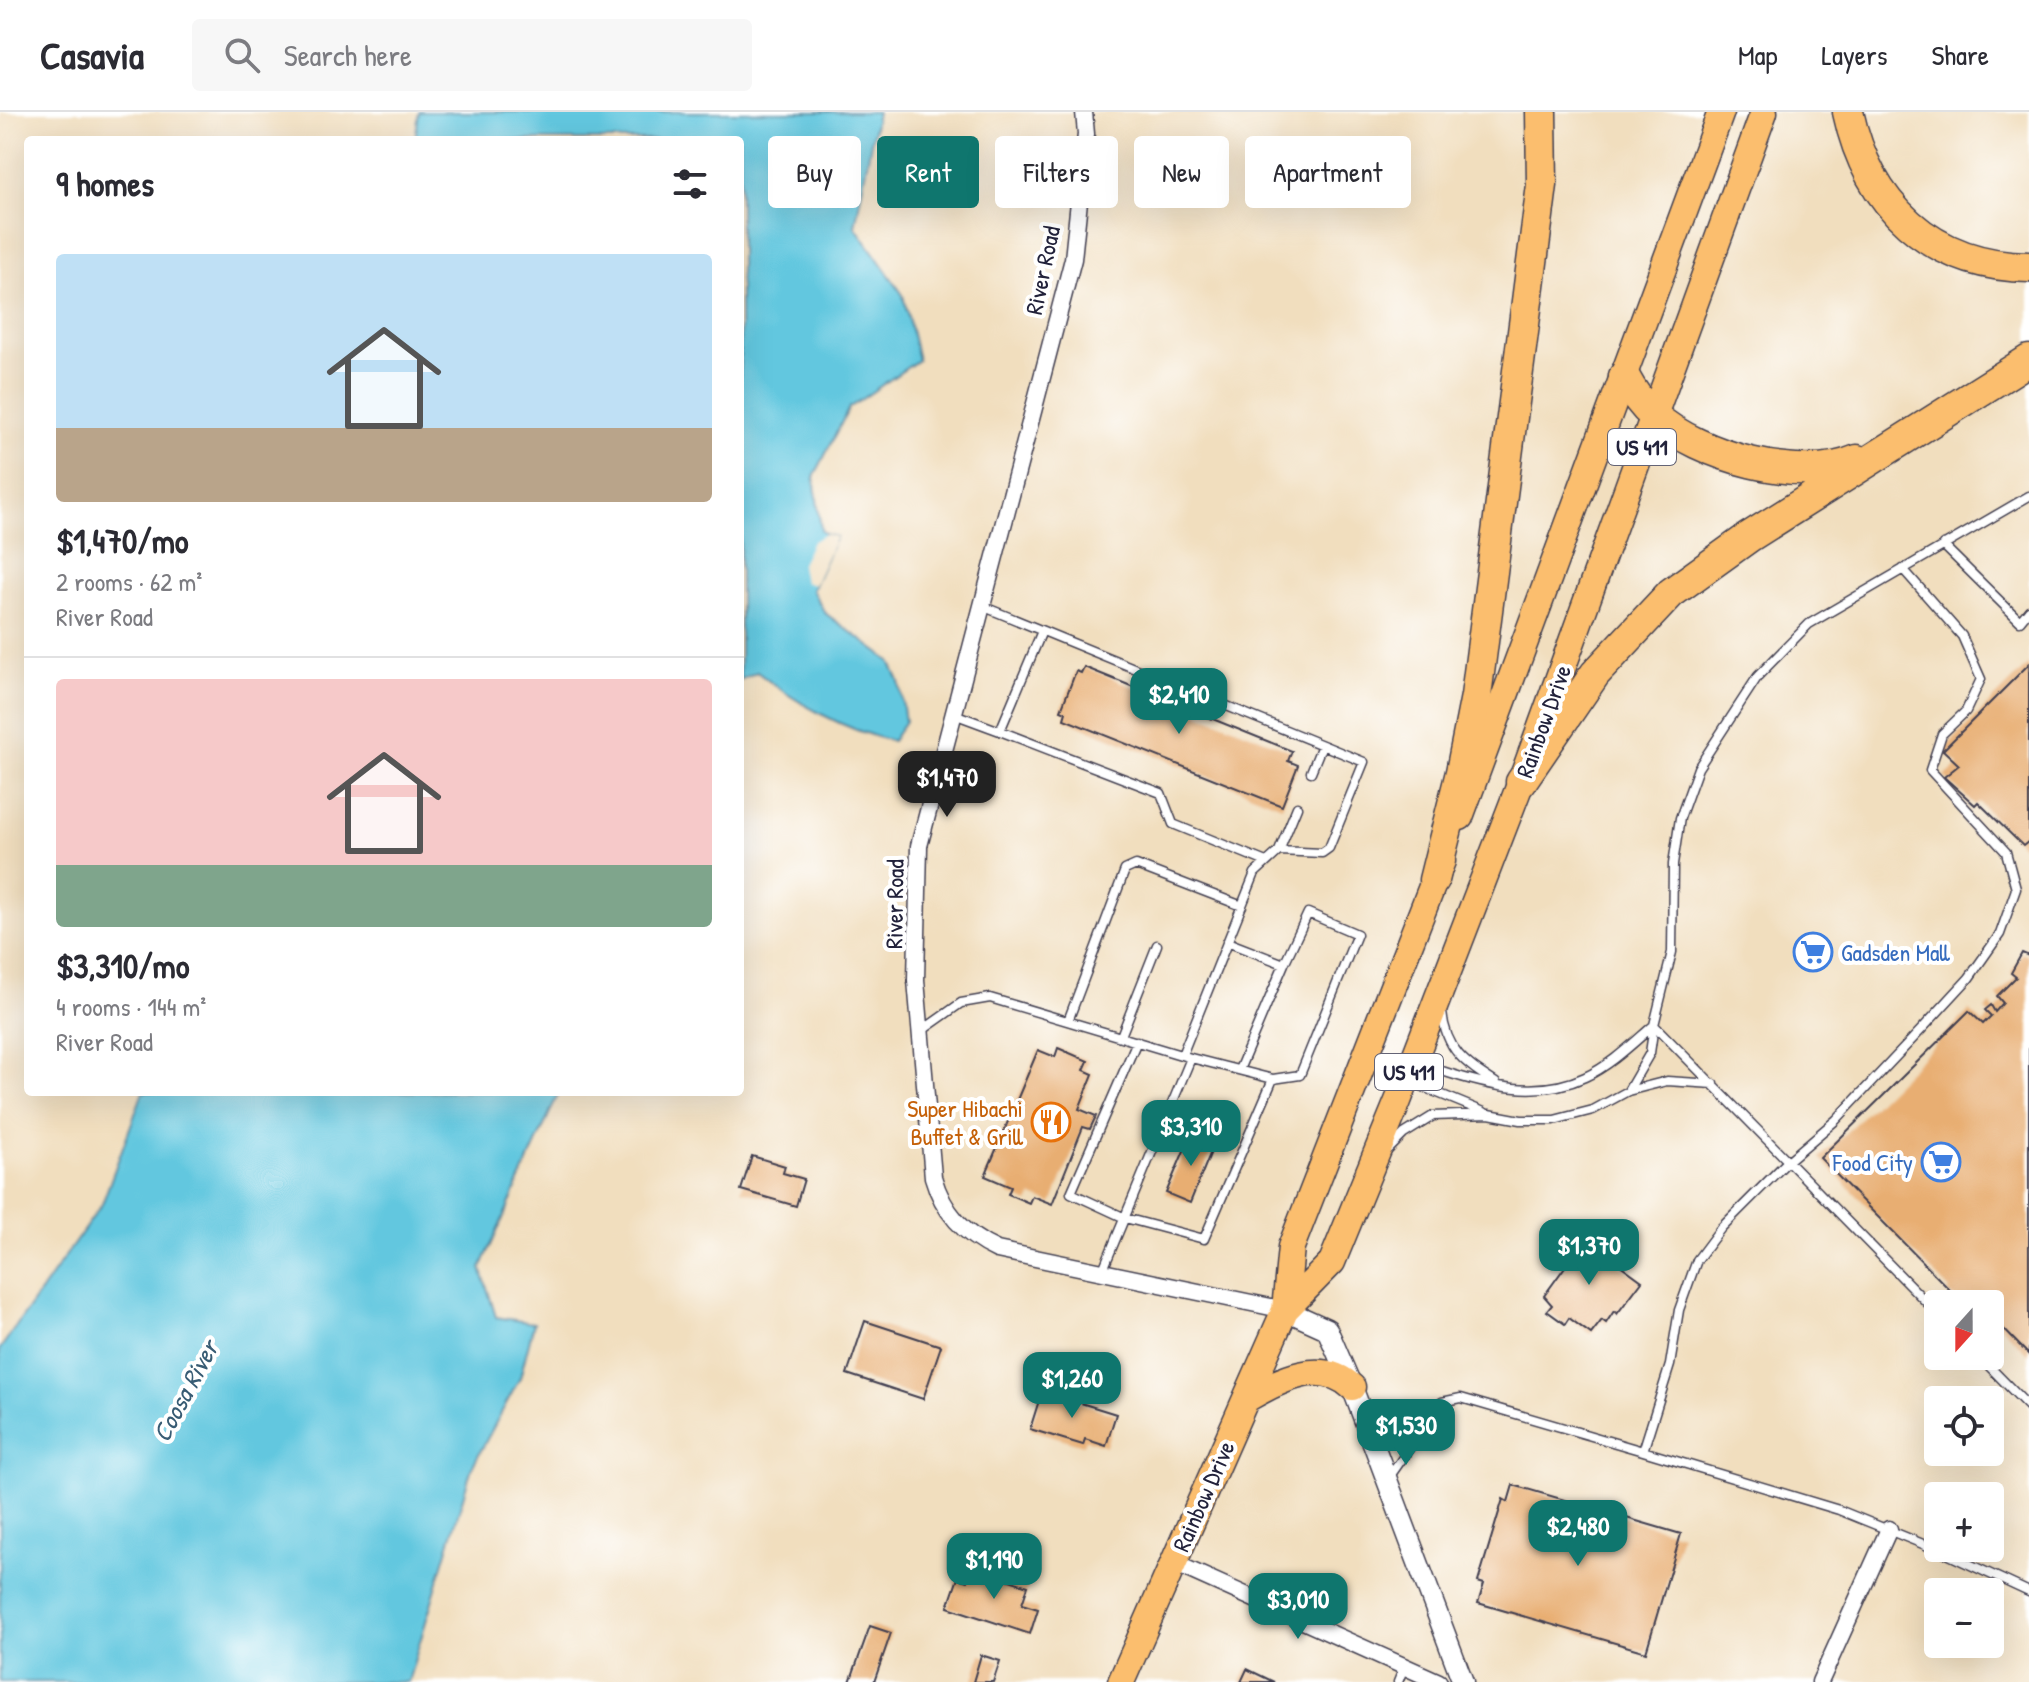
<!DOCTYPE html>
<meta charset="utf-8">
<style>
body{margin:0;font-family:"Patrick Hand",sans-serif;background:#f7f7f7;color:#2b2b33;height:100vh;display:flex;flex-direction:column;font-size:30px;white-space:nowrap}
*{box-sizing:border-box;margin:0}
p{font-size:26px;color:#7c7c81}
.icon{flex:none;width:44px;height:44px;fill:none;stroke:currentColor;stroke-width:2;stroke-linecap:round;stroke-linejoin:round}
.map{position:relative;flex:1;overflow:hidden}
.sheet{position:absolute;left:24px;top:24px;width:720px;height:960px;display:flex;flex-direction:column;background:#fff;border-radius:8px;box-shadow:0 8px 32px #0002}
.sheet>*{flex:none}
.banner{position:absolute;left:768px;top:24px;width:760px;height:72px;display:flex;gap:16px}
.needle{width:52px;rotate:201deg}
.controls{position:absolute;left:1924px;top:1178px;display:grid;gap:16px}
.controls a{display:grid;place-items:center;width:80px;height:80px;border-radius:8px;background:#fff;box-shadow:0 8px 32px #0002;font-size:40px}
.price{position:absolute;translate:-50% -68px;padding:0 18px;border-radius:16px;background:#0f766e;color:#fff;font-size:26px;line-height:52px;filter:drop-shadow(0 2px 4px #0008)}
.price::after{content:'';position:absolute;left:50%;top:48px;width:24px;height:18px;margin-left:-12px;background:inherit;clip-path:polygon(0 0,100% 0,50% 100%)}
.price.selected{background:#222;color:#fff}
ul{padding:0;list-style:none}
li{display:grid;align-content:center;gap:16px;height:424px;padding:0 32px}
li+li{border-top:2px solid #e1e1e2}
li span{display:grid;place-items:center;height:248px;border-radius:8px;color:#555}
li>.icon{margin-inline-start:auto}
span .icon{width:144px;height:144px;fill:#fffc;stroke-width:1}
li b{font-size:34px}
h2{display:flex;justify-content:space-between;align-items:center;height:96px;padding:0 32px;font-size:34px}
.pill{padding:0 28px;border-radius:8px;background:#fff;box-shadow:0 8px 32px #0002;font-size:28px;line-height:72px}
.pill.selected{background:#0f766e;color:#fff}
header{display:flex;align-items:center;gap:48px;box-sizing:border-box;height:112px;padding:0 40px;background:#fff;border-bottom:2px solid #e1e1e2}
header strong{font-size:38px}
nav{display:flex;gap:44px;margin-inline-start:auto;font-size:28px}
.search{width:560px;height:72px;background:#f7f7f7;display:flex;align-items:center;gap:20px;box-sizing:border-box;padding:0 28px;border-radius:8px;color:#7c7c81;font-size:30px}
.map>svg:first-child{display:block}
.water{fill:#62c7df;stroke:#42748d;stroke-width:2}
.pier{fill:#f1debe}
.building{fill:#e8ae72}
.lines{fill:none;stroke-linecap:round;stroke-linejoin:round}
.service-casing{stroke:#413e4f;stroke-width:11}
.minor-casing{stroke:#413e4f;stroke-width:19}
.tertiary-casing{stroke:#413e4f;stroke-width:23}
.primary-casing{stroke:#413e4f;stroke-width:29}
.motorway-casing{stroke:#413e4f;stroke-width:33}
.service{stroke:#fff;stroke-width:8}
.minor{stroke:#fff;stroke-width:16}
.tertiary{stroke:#fff;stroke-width:20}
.primary{stroke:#fbbe6e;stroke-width:26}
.motorway{stroke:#fbbe6e;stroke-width:30}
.labels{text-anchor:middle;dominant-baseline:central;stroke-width:8;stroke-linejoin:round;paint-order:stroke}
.shield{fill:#fff;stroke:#646476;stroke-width:2}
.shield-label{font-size:22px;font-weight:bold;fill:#22223b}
.street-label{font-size:24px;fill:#22223b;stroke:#fff}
.shop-label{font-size:24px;fill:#366cbe;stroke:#fff;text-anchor:start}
.food-label{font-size:24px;fill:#c56008;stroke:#fff;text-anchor:end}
.water-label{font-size:26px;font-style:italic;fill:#385c74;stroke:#fff}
</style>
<header>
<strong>Casavia</strong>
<div class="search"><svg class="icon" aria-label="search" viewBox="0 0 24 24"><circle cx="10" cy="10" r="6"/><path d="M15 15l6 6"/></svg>Search here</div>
<nav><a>Map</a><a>Layers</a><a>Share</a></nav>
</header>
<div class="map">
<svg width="2029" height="1570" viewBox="0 0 2029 1570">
<rect width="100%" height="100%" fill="#fff"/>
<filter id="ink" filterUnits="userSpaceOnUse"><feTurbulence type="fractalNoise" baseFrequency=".0125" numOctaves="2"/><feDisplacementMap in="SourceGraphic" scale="16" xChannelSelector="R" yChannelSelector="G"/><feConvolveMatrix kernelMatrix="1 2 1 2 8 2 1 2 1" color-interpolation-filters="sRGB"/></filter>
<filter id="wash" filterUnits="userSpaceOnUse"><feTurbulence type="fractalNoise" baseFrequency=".006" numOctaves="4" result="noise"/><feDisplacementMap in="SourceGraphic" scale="32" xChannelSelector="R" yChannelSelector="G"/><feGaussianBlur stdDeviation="1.8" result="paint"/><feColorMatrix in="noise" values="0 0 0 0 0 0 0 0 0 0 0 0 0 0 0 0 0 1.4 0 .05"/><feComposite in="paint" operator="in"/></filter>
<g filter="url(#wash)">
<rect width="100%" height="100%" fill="#f1debe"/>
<!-- water -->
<path class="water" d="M419,0H877L855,114L903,183L918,248L849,296L814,365L821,418L825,422L836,425L812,478L825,501L890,549L899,569L905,609L892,629C844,618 796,591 757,560L740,568V28H415Z
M143,980H559L481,1156L496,1205L534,1211L520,1266L472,1355L408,1570H0V1237L102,1092Z"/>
<!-- pier -->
<path class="pier" d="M825,422L836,425L814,473L804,470L801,452L812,430Z"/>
<g id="blocks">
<!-- building -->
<path class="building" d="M2029,552V729L2023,734L1978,690L1975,693L1944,665L1959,653L1943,638Z
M1084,555L1292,639L1288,649L1298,653L1282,694L1064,607L1066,600L1061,598L1076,559L1081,561Z
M2022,841L2029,844V1243L1990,1203V1192H1960L1948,1180L1950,1178L1820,1046L1969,899L1983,912L1991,904L1985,898L1991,893L1995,900L2003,891L1997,884L2016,865L2011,861Z
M1058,936L1088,949L1084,958L1093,962L1079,997L1096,1004L1090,1017L1083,1015L1052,1092L1032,1084L1029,1091L1008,1082L1011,1075L985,1064L1038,938L1055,945Z
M1192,1020L1215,1030L1190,1091L1166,1081Z
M752,1044L785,1054L783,1061L804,1067L796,1094L741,1078Z
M1572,1126L1582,1133L1586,1128L1642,1169L1617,1202L1614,1199L1606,1211L1602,1208L1591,1222L1569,1206L1565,1212L1547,1199L1552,1193L1544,1184L1567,1152L1558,1145Z
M865,1209L941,1234L923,1287L847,1262Z
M1042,1279L1116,1302L1106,1334L1085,1327L1083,1333L1030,1317Z
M1513,1373L1681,1422L1646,1540L1478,1491L1484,1472L1478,1470L1503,1387L1508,1390Z
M972,1456L1028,1474L1022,1492L1038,1497L1030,1522L948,1495L958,1466L967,1469Z
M870,1514L891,1521L874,1570H850Z
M981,1543L1000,1549L993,1570H973Z
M1247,1557L1274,1570H1241Z"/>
</g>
</g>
<g filter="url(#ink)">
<use href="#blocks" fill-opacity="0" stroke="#413e4f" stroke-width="2"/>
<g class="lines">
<defs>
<path id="service" d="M1943,433L2020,509L2029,498
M1903,457L1962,524L1981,567L1966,599L1942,622L1930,658L2006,740L2016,777L2000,822L1969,866L1921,918L1836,1008L1788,1049L1938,1202
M982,494L1364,650L1329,736L1322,741L1279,739L1255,761L1182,943
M954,602L1000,619L1042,519
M1000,619L1161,681L1173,712L1266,750
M1311,660L1322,633
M1279,739L1297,695
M1227,830L1284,852L1308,801L1357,822L1300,963L1273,967
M1442,900C1446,939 1465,951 1496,971
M1068,909L1125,758L1136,753L1242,794
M1654,913L1788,1049L1721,1116L1697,1148L1679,1198L1670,1253L1643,1339L1839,1398L1945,1441L2029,1480
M920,920L961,891L990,886L1191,946L1102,1160
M1121,924L1157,833
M1137,929L1071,1081L1125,1106L1204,1127L1273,967L1191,946
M1370,945C1384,946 1400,945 1413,948C1423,950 1432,956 1442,959C1488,974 1538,987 1585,965C1611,953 1632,932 1653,914
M1369,947L1406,968L1484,1000
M1239,958L1284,852
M1628,979L1650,941L1654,913L1672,840L1673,752L1680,706L1698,656L1758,564L1809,512L2029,384
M1388,1038L1404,1022L1433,1004L1489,1002L1521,1008H1554L1593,998L1628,979L1667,969L1714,972
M1979,1244L2029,1295
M1390,1364L1442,1290L1461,1286L1643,1339
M1398,1570L1404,1555"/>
<path id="minor" d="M1084,0L1086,22L1073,147L919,734L916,868L933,1065C943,1100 964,1123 997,1138L1285,1198
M1174,1451L1439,1570
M1820,1570L1889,1417"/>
<path id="tertiary" d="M1285,1198L1327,1217L1352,1275L1463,1570"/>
<path id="primary" d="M1460,705L1721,0
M1285,1198L1332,1150L1398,989L1521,670L1764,0
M1246,1287C1279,1269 1320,1245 1352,1275
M1121,1570L1285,1198L1291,1135L1442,749"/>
<path id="motorway" d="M1848,0C1868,93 1931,154 2029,155
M1624,264C1632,279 1641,293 1654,304C1699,344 1800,373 1857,348
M1521,670L1595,562L1671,481L1749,425L2029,248
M1434,768L1461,660L1476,584L1542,73L1541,0"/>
</defs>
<!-- service casing -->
<use href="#service" class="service-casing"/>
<!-- minor casing -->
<use href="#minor" class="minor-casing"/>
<!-- tertiary casing -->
<use href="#tertiary" class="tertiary-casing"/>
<!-- primary casing -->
<use href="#primary" class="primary-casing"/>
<!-- motorway casing -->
<use href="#motorway" class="motorway-casing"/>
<!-- service -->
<use href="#service" class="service"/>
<!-- minor -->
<use href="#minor" class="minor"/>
<!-- tertiary -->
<use href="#tertiary" class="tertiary"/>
<!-- primary -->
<use href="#primary" class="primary"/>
<!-- motorway -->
<use href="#motorway" class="motorway"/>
</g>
</g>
<!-- icons -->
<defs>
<symbol id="supermarket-ring" viewBox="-11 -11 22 22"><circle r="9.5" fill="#fff" stroke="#3f7fe0" stroke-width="1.5"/><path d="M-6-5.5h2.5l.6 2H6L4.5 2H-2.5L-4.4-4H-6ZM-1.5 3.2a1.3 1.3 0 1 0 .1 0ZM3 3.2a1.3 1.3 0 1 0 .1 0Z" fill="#3f7fe0"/></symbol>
<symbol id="restaurant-ring" viewBox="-11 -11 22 22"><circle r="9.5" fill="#fff" stroke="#e8710a" stroke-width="1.5"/><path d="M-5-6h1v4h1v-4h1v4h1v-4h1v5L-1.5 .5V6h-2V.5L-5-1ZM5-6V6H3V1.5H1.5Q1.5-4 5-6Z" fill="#e8710a"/></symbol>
</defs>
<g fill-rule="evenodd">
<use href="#supermarket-ring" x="1791" y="818" width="44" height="44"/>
<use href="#restaurant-ring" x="1029" y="988" width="44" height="44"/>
<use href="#supermarket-ring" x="1919" y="1028" width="44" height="44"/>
</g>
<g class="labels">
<!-- shield labels -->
<g class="shield">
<rect x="1608" y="317" width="68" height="36" rx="6"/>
<rect x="1375" y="942" width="68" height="36" rx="6"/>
</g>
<g class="shield-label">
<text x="1642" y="335">US 411</text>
<text x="1409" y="960">US 411</text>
</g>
<!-- street labels -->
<g class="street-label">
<text transform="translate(1042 158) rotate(-78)">River Road</text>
<text transform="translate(1543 609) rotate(-70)">Rainbow Drive</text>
<text transform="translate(894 792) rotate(-89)">River Road</text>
<text transform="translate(1203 1384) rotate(-66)">Rainbow Drive</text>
</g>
<!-- shop labels -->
<g class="shop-label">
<text x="1841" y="840">Gadsden Mall</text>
<text x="1913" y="1050" text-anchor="end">Food City</text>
</g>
<!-- food labels -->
<g class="food-label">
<text x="1023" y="996">Super Hibachi<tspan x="1023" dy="28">Buffet &amp; Grill</tspan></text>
</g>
<!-- water labels -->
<g class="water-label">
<text transform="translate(185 1279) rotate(-62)">Coosa River</text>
</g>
</g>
</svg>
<div class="controls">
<a><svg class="needle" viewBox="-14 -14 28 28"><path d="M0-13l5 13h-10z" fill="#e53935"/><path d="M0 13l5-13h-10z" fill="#7c7c81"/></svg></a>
<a><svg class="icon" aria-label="locate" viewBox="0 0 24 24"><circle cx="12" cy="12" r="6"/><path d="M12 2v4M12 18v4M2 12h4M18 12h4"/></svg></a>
<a>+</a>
<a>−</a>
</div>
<b class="price" style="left:1179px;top:624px">$2,410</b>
<b class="price selected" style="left:947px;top:707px">$1,470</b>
<b class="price" style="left:1191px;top:1056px">$3,310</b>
<b class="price" style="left:1589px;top:1175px">$1,370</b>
<b class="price" style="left:1072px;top:1308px">$1,260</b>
<b class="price" style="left:1406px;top:1355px">$1,530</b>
<b class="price" style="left:1578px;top:1456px">$2,480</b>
<b class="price" style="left:994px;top:1489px">$1,190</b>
<b class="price" style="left:1298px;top:1529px">$3,010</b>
<div class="banner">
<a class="pill">Buy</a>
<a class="pill selected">Rent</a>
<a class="pill">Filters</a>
<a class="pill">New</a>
<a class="pill">Apartment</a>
</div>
<section class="sheet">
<h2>9 homes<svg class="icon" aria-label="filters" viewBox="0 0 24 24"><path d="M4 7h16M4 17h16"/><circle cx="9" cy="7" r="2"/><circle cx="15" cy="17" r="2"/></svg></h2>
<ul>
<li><span style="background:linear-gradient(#bfe0f5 70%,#b9a48a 0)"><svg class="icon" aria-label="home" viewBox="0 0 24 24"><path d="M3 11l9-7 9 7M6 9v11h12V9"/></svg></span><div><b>$1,470/mo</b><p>2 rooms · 62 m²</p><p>River Road</p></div></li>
<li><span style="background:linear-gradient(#f6c9c9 75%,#7fa58c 0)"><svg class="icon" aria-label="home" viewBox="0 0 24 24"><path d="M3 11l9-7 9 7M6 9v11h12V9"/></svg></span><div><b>$3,310/mo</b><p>4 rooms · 144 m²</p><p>River Road</p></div></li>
</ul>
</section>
</div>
